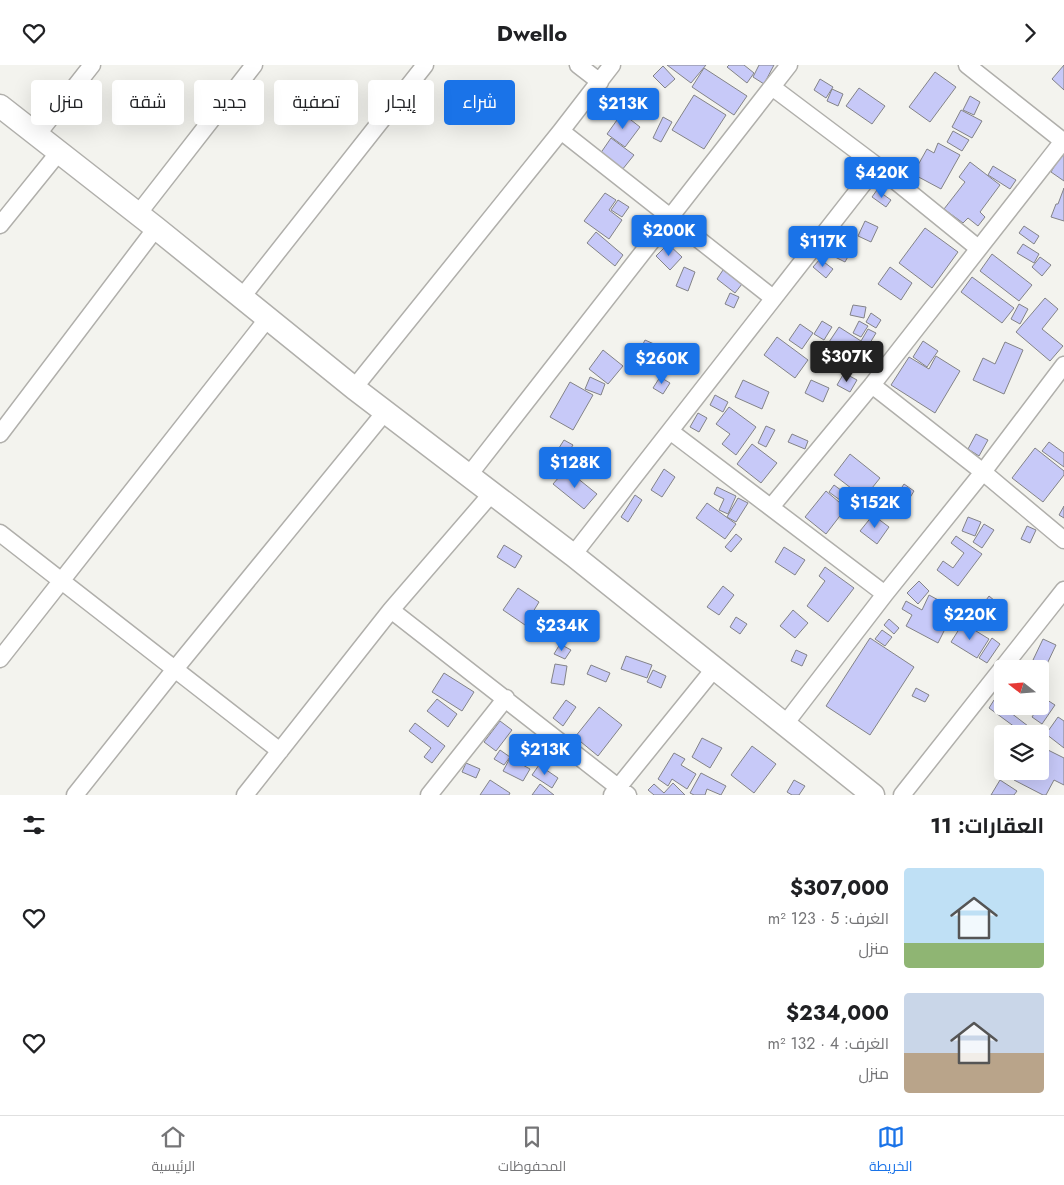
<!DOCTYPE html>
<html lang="ar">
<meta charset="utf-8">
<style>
body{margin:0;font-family:Jost,Cairo,sans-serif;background:#f2f2f2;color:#202124;direction:rtl;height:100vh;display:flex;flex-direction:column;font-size:19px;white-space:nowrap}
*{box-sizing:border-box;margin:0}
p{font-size:16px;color:#757577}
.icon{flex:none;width:28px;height:28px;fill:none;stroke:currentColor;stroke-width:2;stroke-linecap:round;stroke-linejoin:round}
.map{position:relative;height:730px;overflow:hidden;direction:ltr}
.sheet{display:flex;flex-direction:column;background:#fff;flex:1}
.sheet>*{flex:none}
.guide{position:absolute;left:15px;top:15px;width:500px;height:45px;direction:rtl;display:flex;gap:10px}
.needle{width:32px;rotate:287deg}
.fabs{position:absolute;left:994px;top:595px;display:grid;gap:10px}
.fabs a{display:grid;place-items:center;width:55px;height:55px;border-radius:5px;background:#fff;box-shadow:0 5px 20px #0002;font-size:25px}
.price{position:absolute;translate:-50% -42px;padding:0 11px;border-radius:5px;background:#1a73e8;color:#fff;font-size:16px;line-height:32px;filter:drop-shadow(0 1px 2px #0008)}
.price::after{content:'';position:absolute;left:50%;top:30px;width:15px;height:11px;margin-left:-8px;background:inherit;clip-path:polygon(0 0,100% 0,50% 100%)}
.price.current{background:#222;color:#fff}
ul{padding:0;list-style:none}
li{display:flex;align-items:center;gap:15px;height:125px;padding:0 20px}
li span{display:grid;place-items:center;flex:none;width:140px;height:100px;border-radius:5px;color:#555}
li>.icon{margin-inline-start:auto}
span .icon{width:60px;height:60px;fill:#fffc;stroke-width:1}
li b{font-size:21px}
h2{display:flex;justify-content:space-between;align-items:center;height:60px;padding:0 20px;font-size:21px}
.chip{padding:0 18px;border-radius:5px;background:#fff;box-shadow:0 5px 20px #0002;font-size:18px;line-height:45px}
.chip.current{background:#1a73e8;color:#fff}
header{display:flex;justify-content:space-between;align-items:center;height:65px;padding:0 20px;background:#fff;font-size:22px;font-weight:700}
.menu{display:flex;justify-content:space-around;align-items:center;height:70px;border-top:1px solid #e0e0e0;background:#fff;font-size:14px;color:#757577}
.menu a{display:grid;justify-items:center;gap:2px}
.menu .current{color:#1a73e8}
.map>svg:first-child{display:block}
.building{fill:#c7c9f8;stroke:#838387}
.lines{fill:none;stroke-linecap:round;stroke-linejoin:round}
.street-casing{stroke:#b0afab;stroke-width:19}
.secondary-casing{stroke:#b0afab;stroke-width:25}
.street{stroke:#fff;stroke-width:16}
.secondary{stroke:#fff;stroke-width:22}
</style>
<header><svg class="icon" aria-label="forward" viewBox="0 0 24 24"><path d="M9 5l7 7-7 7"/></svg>Dwello<svg class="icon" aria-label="heart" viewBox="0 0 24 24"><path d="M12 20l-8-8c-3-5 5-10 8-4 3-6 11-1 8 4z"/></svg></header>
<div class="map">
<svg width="1064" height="730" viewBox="0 0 1064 730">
<rect width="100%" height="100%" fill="#f3f3ee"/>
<!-- building -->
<path class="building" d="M667,0H706L691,18Z
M729,0H744L754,8L747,18L727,2Z
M759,0H774L764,19L753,12Z
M1064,0V25L1052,14Z
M663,1L675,14L665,23L653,11Z
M704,3L747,31L734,50L692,22Z
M935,7L956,22L930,57L909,42Z
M820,14L833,22L826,33L814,25Z
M859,23L885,41L872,59L846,41Z
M832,24L843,29L838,41L827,36Z
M694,30L726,50L704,84L672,65Z
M970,31L980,37L974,50L963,45Z
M961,45L982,56L972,73L952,62Z
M622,48L640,62L625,82L607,69Z
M663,52L672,57L661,77L653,73Z
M953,66L969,75L962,86L947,77Z
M611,73L634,90L622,105L600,89Z
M938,78L960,90L941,124L913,109L927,84L934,88Z
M1062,88L1064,89V116L1051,107Z
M970,97L1000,120L980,147L985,152L978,161L968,153L963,158L944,144L965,117L959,112Z
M993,101L1016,115L1010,124L988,110Z
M1064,123V156L1051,152L1056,139H1058Z
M877,125L891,135L886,142L872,132Z
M605,128L616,135L609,145L622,155L609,174L584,156Z
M618,135L629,142L622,152L611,145Z
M865,156L878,162L871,177L858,171Z
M1024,161L1039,171L1034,179L1019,168Z
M844,163L853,169L843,184L834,177Z
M925,163L958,187L932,223L899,198Z
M596,167L623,190L615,201L587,178Z
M668,179L682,192L670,205L656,191Z
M1023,179L1039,189L1034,198L1017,188Z
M840,183L850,188L845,197L835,192Z
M992,189L1032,220L1019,236L980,206Z
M1040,192L1051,200L1042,211L1032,202Z
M820,194L833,204L826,213L813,202Z
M684,202L695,207L688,226L676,221Z
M890,202L912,218L901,235L878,219Z
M723,205L742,219L735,228L717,214Z
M972,212L1014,243L1002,258L961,227Z
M730,228L739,232L734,243L725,239Z
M1045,233L1058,244L1042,264L1063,281L1050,296L1016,267Z
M1019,239L1028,244L1020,259L1011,254Z
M853,240L866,242L864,253L850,250Z
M871,248L881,255L876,263L866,257Z
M822,256L832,262L824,275L814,269Z
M859,256L868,261L861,272L853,268Z
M800,259L813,268L802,284L789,275Z
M839,262L861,276L868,264L876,268L870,278L875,280L862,302L827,280Z
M777,272L808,295L795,313L764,290Z
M645,275L654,279L646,293L638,289Z
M923,276L938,286L927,302L913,292Z
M1005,277L1023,285L1004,329L973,315L983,293L995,299Z
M603,285L623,301L608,319L589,304Z
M936,291L960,306L935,348L891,320L909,292L929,304Z
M844,308L857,315L850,327L837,320Z
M590,312L605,319L601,330L585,324Z
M660,312L670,318L663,329L653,323Z
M743,315L769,327L762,344L735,332Z
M811,315L829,323L823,337L805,328Z
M570,317L593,330L573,365L550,352Z
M715,330L728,337L723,347L710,340Z
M729,342L756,362L736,390L722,379L730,369L716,359Z
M698,348L707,353L699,367L690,362Z
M766,361L775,365L766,382L758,378Z
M792,369L808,376L805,384L788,377Z
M976,369L988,375L979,391L968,384Z
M564,375L573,380L560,400L552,394Z
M1049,377L1064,388V402L1042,386Z
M752,379L777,398L761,418L737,399Z
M1035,383L1064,406V410L1043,437L1012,413Z
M850,389L880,413L864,433L834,410Z
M566,404L597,429L584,444L553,419Z
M664,404L675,412L662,432L651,425Z
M904,419L914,426L903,444L892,437Z
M834,420L853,434L848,441L829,427Z
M717,422L736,431L728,449L719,445L724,434L714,429Z
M826,426L846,443L826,469L805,452Z
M635,430L642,435L628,457L621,452Z
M738,433L748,438L736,457L727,452Z
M877,433L886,441L876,452L867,444Z
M707,438L736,459L725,474L696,453Z
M1064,441V453L1059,450Z
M873,450L889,462L877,479L860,466Z
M968,452L981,457L975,471L962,466Z
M984,459L994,465L982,483L973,477Z
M1027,461L1036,465L1030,478L1021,474Z
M736,469L742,474L731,487L725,482Z
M956,471L982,489L958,521L937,505L943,496L953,503L964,488L951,478Z
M504,480L522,491L515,503L497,492Z
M784,482L805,495L795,510L775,497Z
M825,502L854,523L828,557L807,541L825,516L819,511Z
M919,516L929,526L918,539L907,528Z
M723,521L734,530L719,550L707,542Z
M518,523L539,537L525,560L503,545Z
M929,530L955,544L938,578L906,561L912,550L902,544L906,536L922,545Z
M989,531L1007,546L997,559L979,545Z
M793,545L808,558L795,573L780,561Z
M537,550L544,556L532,571L525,565Z
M736,552L747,559L740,569L730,562Z
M889,554L899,563L894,569L884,560Z
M963,558L989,574L977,593L951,577Z
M882,565L892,572L885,581L875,574Z
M870,573L914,602L870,670L826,641Z
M992,573L1000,579L987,598L979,593Z
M1043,574L1056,580L1046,601L1033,595Z
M560,579L571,585L565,594L554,589Z
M796,585L807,590L802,601L791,596Z
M626,591L652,600L647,613L621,604Z
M555,599L567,601L564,620L551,618Z
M591,600L610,608L606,617L587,609Z
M653,605L666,611L661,623L647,617Z
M444,608L474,627L462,646L432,627Z
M916,623L929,630L925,637L912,631Z
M1044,633L1055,640L1042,659L1032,652Z
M437,634L457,649L448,662L427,646Z
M566,635L576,642L563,661L553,653Z
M994,635L1028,661L1023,668L989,643Z
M599,642L622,660L598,691L575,672Z
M1058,652L1064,656V683L1046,669Z
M500,656L512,665L496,686L484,677Z
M415,658L445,681L432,698L424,692L431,683L409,666Z
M702,673L722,683L710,703L692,692Z
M752,681L776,699L754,728L731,710Z
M1040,681L1064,693V720L1054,715L1046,730H1043L1014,715L1019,706H1040Z
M500,685L510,692L504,700L494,694Z
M674,688L685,694L681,700L696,709L687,724L672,714L668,721L658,714Z
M510,693L530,704L523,716L503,706Z
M466,698L480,704L476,713L462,707Z
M539,700L558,713L552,723L532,710Z
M701,708L726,721L721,730L707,724L705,730H694L690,728Z
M490,715L510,728L509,730H480Z
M794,715L805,721L799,730H792L787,727Z
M1000,715L1017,726L1014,730H991Z
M673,718L685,730H654L648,725L654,719L664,728Z
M540,719L554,730H532Z"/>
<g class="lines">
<defs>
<path id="street" d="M578,0L600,17
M967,0L1064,77
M772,22L877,101L978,183
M561,66L773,233
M37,70L92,0
M138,149L254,0
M0,160L59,87
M242,232L425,0
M872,320L983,407L1064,475
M354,323L561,66L612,0
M670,366L885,529
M0,369L156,163
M469,410L789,0
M771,442L872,320L1063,76
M0,468L280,686
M573,490L877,101
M391,545L628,730
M0,594L268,253
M785,659L885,529L983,407L1064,300
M75,730L175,604L385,347
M245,730L391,545L492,428
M429,730L506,633
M612,730L714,604
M902,730L1064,525"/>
<path id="secondary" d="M0,41L156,163L354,323L573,490L873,730"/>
</defs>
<!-- street casing -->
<use href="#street" class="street-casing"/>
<!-- secondary casing -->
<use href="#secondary" class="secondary-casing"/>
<!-- street -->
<use href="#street" class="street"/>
<!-- secondary -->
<use href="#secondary" class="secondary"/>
</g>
</svg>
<div class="fabs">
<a><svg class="needle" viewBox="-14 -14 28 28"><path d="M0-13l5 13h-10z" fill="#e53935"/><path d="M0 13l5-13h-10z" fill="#757577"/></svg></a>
<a><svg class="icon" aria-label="layers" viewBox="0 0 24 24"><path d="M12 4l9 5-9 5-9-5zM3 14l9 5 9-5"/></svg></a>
</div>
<b class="price" style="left:623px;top:65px">$213K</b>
<b class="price" style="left:882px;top:134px">$420K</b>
<b class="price" style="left:669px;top:192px">$200K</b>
<b class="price" style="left:823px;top:203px">$117K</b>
<b class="price current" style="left:847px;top:318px">$307K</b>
<b class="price" style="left:662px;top:320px">$260K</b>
<b class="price" style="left:575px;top:424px">$128K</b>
<b class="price" style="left:875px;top:464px">$152K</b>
<b class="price" style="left:970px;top:576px">$220K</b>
<b class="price" style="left:562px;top:587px">$234K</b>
<b class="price" style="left:545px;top:711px">$213K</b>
<div class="guide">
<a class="chip current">شراء</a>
<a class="chip">إيجار</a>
<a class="chip">تصفية</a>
<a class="chip">جديد</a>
<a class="chip">شقة</a>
<a class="chip">منزل</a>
</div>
</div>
<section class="sheet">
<h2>العقارات: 11<svg class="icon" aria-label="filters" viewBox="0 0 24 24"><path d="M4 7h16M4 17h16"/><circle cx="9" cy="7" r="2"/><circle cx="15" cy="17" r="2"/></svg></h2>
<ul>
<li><span style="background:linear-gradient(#bfe0f5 75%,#8fb573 0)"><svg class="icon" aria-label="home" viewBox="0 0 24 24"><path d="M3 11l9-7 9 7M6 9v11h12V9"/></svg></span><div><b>$307,000</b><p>الغرف: 5 · 123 m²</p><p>منزل</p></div><svg class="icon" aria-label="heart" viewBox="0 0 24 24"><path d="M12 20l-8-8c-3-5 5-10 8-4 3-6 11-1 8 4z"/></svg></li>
<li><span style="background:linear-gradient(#c9d6e8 60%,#b9a48a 0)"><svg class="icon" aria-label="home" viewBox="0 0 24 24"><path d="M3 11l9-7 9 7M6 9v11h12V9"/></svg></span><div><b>$234,000</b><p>الغرف: 4 · 132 m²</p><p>منزل</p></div><svg class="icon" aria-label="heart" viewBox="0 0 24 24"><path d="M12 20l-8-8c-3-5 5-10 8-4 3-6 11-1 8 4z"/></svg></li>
</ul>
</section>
<nav class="menu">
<a class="current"><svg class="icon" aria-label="map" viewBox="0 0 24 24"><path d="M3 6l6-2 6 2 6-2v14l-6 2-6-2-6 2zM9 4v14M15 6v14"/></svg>الخريطة</a>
<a><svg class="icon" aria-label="saved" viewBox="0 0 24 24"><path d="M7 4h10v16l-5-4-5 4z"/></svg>المحفوظات</a>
<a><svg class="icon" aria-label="home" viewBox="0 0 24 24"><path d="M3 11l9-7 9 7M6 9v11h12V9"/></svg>الرئيسية</a>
</nav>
